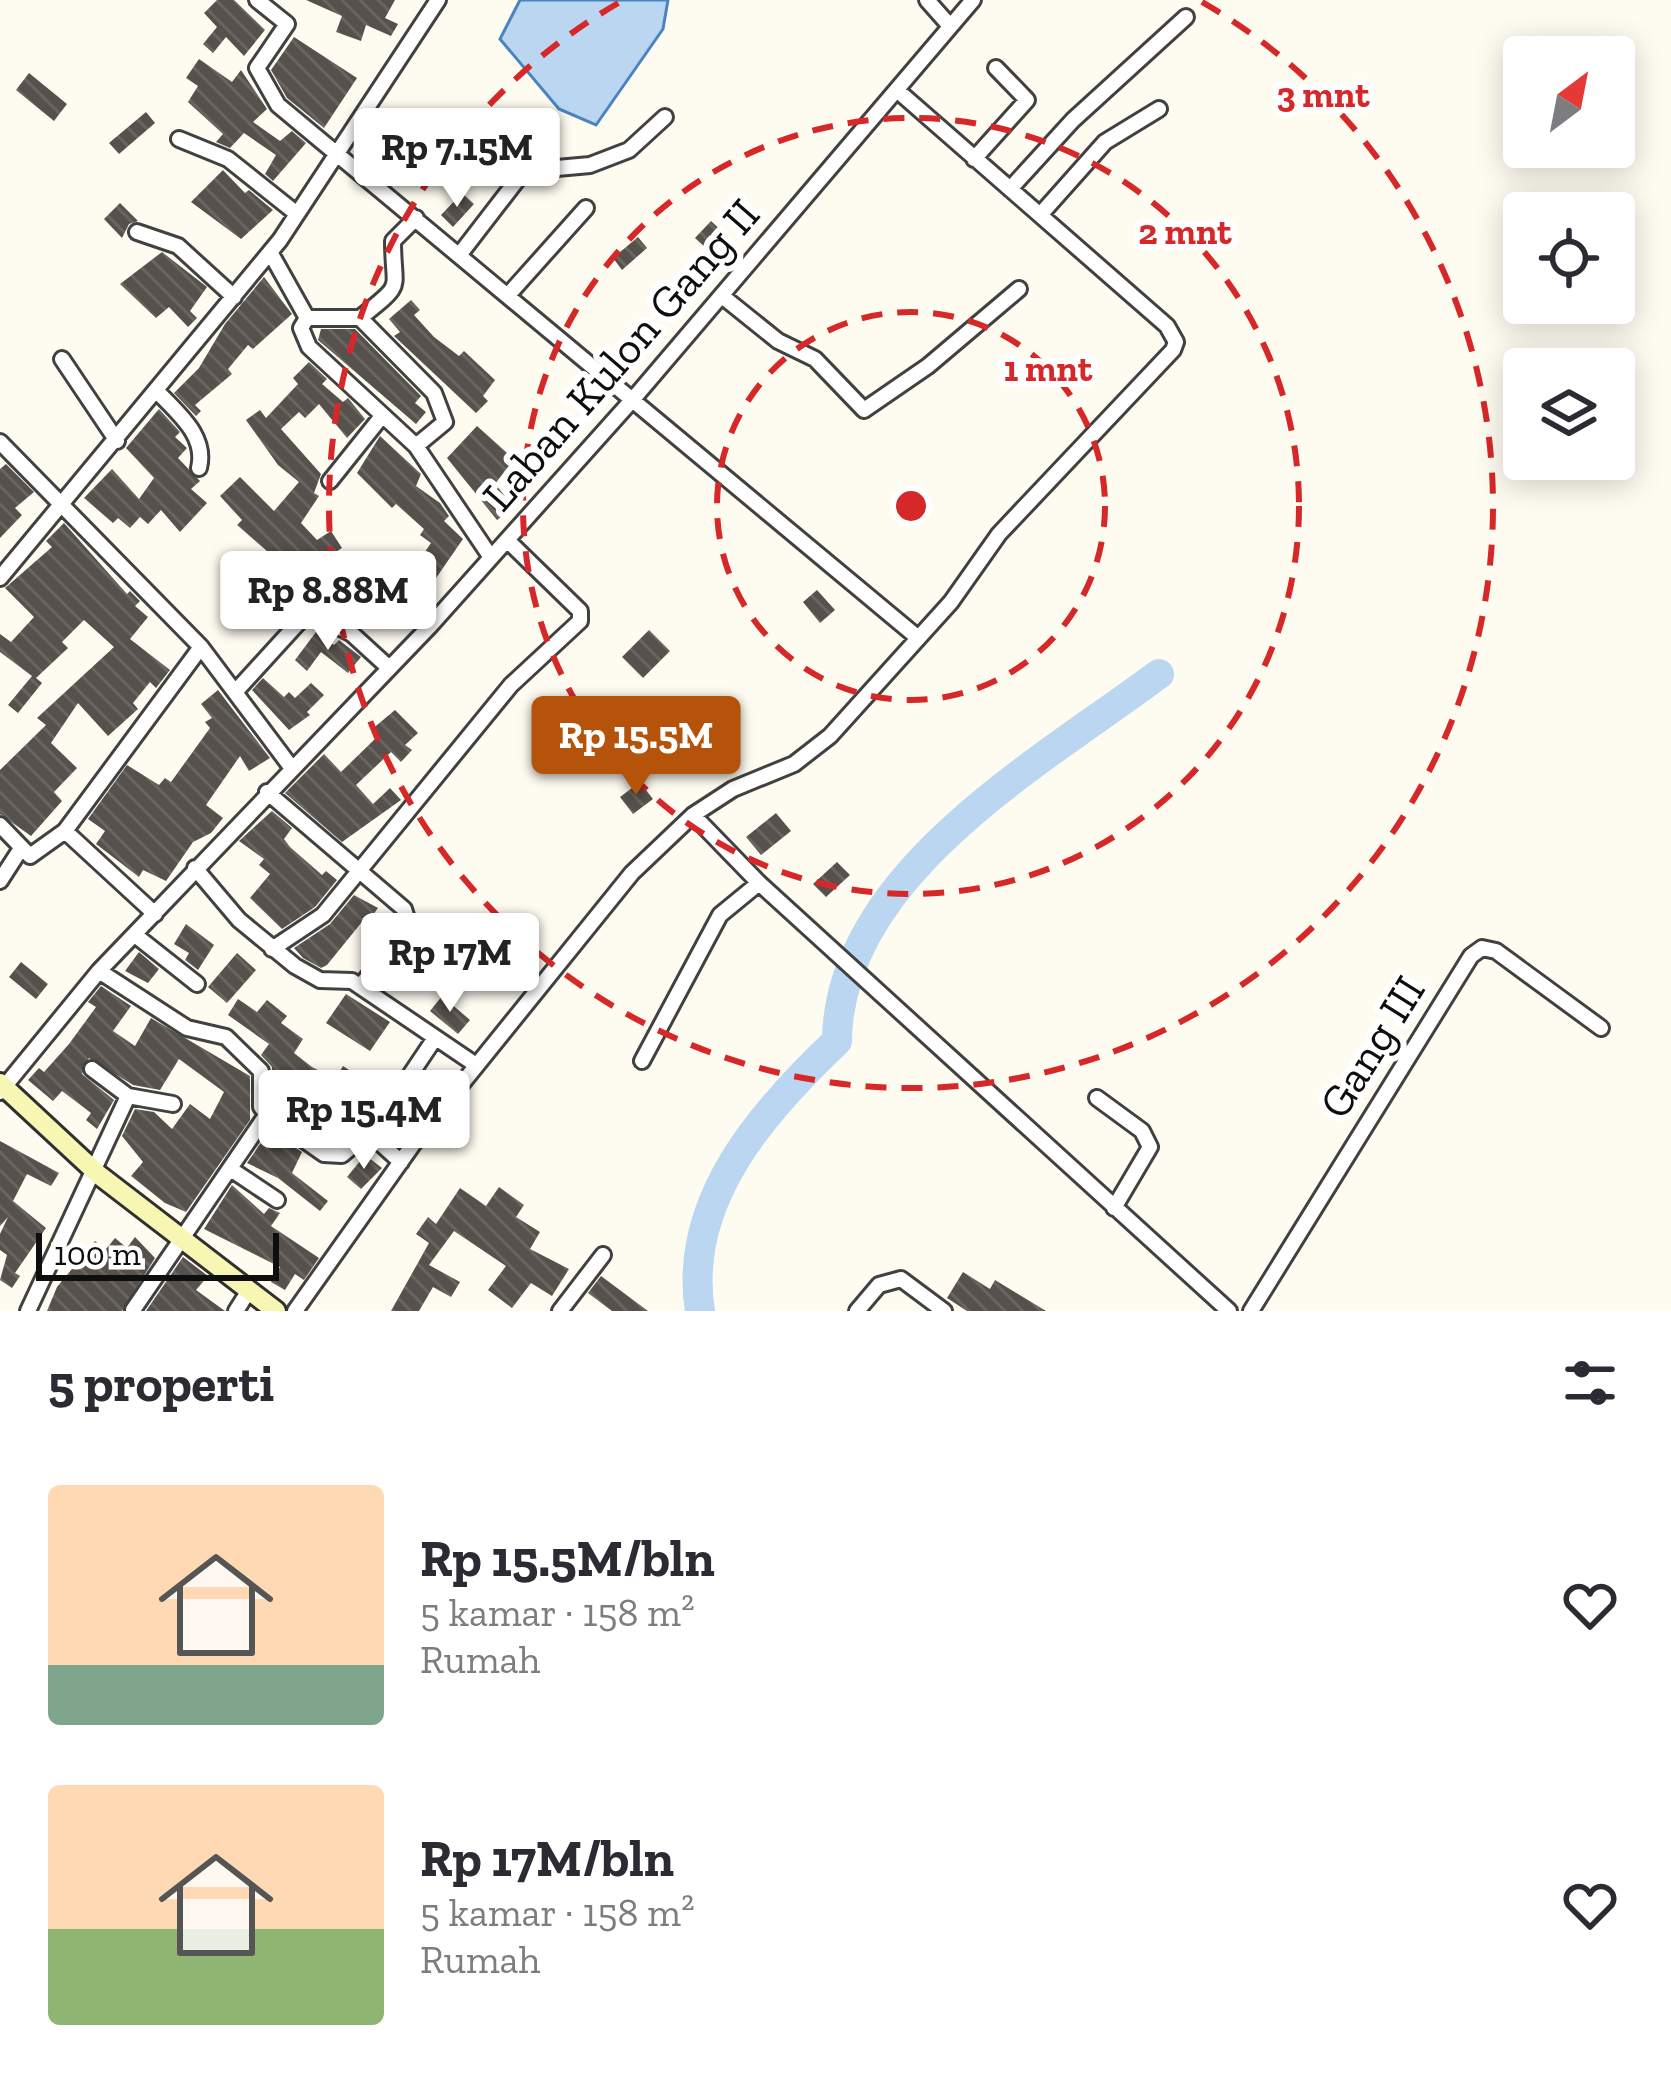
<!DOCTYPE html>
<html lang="id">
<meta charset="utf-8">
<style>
body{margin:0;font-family:"Zilla Slab",serif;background:#f2f2f3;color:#2b2b33;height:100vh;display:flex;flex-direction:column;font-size:45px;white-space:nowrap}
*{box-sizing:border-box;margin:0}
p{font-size:39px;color:#7c7c81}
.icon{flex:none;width:66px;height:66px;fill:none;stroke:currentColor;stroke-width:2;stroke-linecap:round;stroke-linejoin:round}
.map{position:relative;height:1311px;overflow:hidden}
.sheet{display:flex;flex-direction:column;background:#fff;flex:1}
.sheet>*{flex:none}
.needle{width:78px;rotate:32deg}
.controls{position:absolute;left:1503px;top:36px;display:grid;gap:24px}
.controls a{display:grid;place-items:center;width:132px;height:132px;border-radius:12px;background:#fff;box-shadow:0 6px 30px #0003;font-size:60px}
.scale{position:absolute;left:36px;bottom:30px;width:243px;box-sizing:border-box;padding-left:12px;border:6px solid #0e0e0e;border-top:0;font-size:33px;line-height:42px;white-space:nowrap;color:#0e0e0e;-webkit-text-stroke:9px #fff;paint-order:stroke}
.price{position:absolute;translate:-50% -102px;padding:0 27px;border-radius:12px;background:#fff;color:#222;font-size:39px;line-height:78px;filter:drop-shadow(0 3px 6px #0008)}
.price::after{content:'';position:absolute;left:50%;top:72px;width:36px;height:27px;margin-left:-18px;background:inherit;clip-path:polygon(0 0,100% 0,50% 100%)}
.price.active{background:#b45309;color:#fff}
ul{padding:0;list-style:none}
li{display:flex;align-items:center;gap:36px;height:300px;padding:0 48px}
li span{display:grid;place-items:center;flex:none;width:336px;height:240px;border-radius:12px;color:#555}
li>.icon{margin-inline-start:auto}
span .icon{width:144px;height:144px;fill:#fffc;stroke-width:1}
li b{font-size:51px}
h2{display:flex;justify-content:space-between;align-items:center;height:144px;padding:0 48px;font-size:51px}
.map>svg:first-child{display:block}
.water{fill:#bad6f0;stroke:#4984c0;stroke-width:3}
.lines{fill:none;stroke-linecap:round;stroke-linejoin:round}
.river{stroke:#bad6f0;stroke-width:30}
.building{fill:url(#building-back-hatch)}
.minor-casing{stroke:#414141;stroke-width:20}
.secondary-casing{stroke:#303030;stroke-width:24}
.minor{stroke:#fff;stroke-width:14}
.secondary{stroke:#f7f7b3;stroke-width:18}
.ring{fill:none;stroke:#d62828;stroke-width:6;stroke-dasharray:21 15}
.labels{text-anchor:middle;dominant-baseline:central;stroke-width:12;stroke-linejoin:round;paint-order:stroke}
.street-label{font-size:45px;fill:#0e0e0e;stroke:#fff}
.centre{fill:#d62828;stroke:#fff;stroke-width:6}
.ring-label{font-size:36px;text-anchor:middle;font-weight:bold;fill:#d62828;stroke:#fff;stroke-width:12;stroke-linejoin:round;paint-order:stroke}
</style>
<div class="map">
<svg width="1671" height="1311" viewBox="0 0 1671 1311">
<defs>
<pattern id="building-back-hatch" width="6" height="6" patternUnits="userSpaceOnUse" patternTransform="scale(3)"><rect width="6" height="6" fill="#56514c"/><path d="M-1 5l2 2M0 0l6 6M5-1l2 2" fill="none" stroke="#696561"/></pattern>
</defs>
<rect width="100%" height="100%" fill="#fefcf1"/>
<!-- water -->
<path class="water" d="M520,0H668L663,29L596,125L559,109L500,39Z"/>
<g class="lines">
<!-- river -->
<path class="river" d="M700,1311C682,1201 764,1110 837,1041C838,875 1040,763 1159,674"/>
</g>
<!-- building -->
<path class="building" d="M217,0H234L265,30L244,56L226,37L213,53L203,44L217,27L204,13Z
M306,0H395L385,18L398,24L391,36L366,25L361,41L336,32L342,16Z
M294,37L357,78L324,128L287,98L271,70Z
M199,59L232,82L241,70L267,109L253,122L280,141L292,131L306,143L273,181L265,174L276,155L244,133L230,148L216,142L223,134L188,102L198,86L186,78Z
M29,73L67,104L54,121L16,90Z
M146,112L155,123L119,154L109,143Z
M223,170L245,193L249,190L273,210L241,239L191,202Z
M462,193L474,204L453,227L441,215Z
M120,203L138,221L129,224L122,238L104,219Z
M711,221L739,247L723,264L695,238Z
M638,237L647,248L622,270L613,258Z
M162,252L207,287L190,311L197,318L188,327L169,307L156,318L120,284Z
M264,277L292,314L253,349L248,345L228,369L232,374L195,405L201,411L196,416L174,393L199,368L225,324Z
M411,300L420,310L414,315L434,337L459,356L464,351L495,380L483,396L488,401L476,413L394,336L400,332L389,319Z
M321,329H355L421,396L415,403L426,412L416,424L318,340Z
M309,362L327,379L322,384L343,402L348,398L365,419L347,438L319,404L305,418L299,412L281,429L321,474L314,493L319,496L301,523L317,540L331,531L342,548L331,555L339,561L328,575L372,608L362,621L311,597L292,606L261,576L275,558L237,525L242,520L220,496L240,477L274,511L299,482L278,465L246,420L260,410L266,418L298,384L293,378Z
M159,409L180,432L175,437L187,448L178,458L200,481L191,489L207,503L180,532L161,510L148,524L140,517L130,528L118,518L113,523L84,498L112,469L139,499L154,478L126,448Z
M477,426L514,459L495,484L514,507L497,520L447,458Z
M380,436L421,474L416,486L440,503L449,516L444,521L463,539L425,594L412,584L429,561L422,556L431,543L420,535L424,529L396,504L392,508L357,473Z
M6,464L34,492L15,508L22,515L0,538V469Z
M64,523L127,594L130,591L140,601L135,606L148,617L130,639L170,670L156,688L150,682L133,703L138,709L108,736L78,703L51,743L77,768L54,792L62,801L31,836L0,814V770L46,725L37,718L114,647L84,620L62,642L68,648L36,678L42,683L18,713L8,705L32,676L0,652V634L11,642L34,617L5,588L52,547L46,541Z
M817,590L835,610L820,623L803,602Z
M649,630L670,651L643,678L622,657Z
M316,632L334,645L339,640L361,657L348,673L321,652L307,671L295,660Z
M263,678L284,697L289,692L295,698L311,683L324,695L307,712L310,715L289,730L252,690Z
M218,690L270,758L249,771L240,756L206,805L223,818L211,833L193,842L166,881L143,870L139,877L96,844L105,831L88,819L127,765L159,785L165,778L171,782L210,728L205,722L212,718L201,704Z
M668,696L683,713L657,735L642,718Z
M395,710L418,733L405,745L412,750L401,762L391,752L356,785L373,804L390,788L401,800L342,842L285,793L324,754L341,772L377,737L371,730Z
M640,782L653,799L633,814L620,797Z
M272,811L292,828L284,839L290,847L322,875L326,871L337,880L315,907L282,929L250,898L270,874L259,865L264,859L239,841Z
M776,813L791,831L761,855L746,837Z
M837,862L850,875L826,897L813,884Z
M354,895L378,908L370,919L366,917L327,965L321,968L303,958L294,948L330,924Z
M186,924L214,945L198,970L185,960L189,953L174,944Z
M418,933L434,946L415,969L400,957Z
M139,952L159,969L148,983L125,971Z
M237,953L256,970L227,1003L208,987Z
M21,962L48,984L36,999L9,977Z
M101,986L131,1006L113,1031L135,1046L151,1018L250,1076V1120L186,1212L165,1203L131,1176L143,1162L122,1136L135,1109L154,1112L172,1129L190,1104L210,1119L224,1092L179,1059L160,1090L133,1085L89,1058L82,1074L114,1100L97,1129L86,1120L91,1113L62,1091L53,1101L28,1080L39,1068L44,1072L69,1044L96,1007L88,1002Z
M346,994L390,1022L370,1051L326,1023Z
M442,996L470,1020L458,1034L430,1011Z
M238,999L257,1012L267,1000L287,1016L281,1023L303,1039L294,1053L312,1067L335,1079L343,1066L371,1084L327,1141L309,1129L318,1113L287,1093L280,1105L272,1100V1067L261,1055L269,1044L228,1015Z
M269,1131L302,1152L292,1173L328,1201L320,1211L278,1178L247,1163Z
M0,1141L59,1173L51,1186L27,1174L13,1201L46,1228L15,1273L20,1276L12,1288L0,1280L7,1255L0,1250V1234L8,1217L0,1226Z
M365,1155L382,1168L361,1189L347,1177Z
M232,1185L264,1214L269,1208L280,1213L271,1226L319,1258L304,1280L295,1274L285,1290L271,1282L280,1267L204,1229Z
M499,1187L524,1205L516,1217L540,1232L530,1249L569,1269L552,1296L531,1283L512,1308L488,1290L506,1266L454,1231L429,1265L460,1282L451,1297L433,1287L419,1311H391L429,1243L416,1234L428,1217L436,1224L460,1188L486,1206Z
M135,1237L155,1258L122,1311H47L57,1287L95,1241L106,1249L115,1238L127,1248Z
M183,1257L208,1276L196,1290L225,1311H146Z
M963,1272L990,1289L995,1280L1046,1311H967L947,1298Z
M601,1276L648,1311H612L588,1293Z"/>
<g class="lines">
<defs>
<path id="minor" d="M257,0L287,24L257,68L278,105L917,637
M927,0L950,26
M179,139L228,159L297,214
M974,159L1027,100L996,68
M1010,189L1073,120L1186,17
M1040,215L1105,142L1159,109
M137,232L178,246L234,297
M270,252L307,318L301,328L309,347L416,446L490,556
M460,254L524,171L590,165L629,150L665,117
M509,294L586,208
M722,296L778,341L815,359L864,410L928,366L1019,289
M307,318H360L434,393L445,422L416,446
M360,318C406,281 393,293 393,241L416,218
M62,359L117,441
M157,391C177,413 207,435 199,468
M0,442L201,647L291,767
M330,481L382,416
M0,578L280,240L438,0
M237,690L309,611L352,634L387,666
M267,792L404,909L409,925L404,934L361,985
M693,815L759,883L1229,1311
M0,825L30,856L65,831L201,647
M65,831L155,914
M195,868L239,920L295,966L320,980L352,981L476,1065
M0,881L20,850
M135,935L197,984
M272,949L323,915L511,685L580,621V611L507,540
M99,971L187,1028L226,1037L261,1071V1107L267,1114L133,1310
M642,1061L720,915L759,883
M92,1069L128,1096L173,1104
M0,1092L99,971L429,627L634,398L973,0
M1097,1098L1142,1131L1150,1147L1114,1208
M267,1114L324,1154L342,1155L376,1126L435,1038
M369,1133L401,1162
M232,1170L277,1200
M28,1311L128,1096
M236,1311L248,1292
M295,1311L414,1143L632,873L693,815L733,789L794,764L830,736L951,602L999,534L1173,350L1176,342L1167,326L898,91
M560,1311L603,1255
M857,1311L879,1285L901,1279L944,1311
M1251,1311L1471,956L1482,948L1496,951L1601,1028"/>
<path id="secondary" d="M0,1083L99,1175L276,1311"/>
</defs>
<!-- minor casing -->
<use href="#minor" class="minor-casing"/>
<!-- secondary casing -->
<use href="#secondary" class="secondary-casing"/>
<!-- minor -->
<use href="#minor" class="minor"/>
<!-- secondary -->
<use href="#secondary" class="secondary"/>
</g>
<!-- distance rings -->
<g class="ring">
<circle cx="911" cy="506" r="194"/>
<circle cx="911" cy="506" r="388"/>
<path d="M1202 2A582 582 0 1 1 620 2"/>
</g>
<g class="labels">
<!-- street labels -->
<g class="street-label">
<text transform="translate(621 355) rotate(-49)">Laban Kulon Gang II</text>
<text transform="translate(1372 1047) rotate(-58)">Gang III</text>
</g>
</g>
<circle cx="911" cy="506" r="18" class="centre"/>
<g class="ring-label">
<text x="1323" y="107">3 mnt</text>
<text x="1185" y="244">2 mnt</text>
<text x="1048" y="381">1 mnt</text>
</g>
</svg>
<div class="controls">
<a><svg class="needle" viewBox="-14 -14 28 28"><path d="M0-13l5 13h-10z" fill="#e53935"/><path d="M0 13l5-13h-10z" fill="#7c7c81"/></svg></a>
<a><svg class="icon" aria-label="locate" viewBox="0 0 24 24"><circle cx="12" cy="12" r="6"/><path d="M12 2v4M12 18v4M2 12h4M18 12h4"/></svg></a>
<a><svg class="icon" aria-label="layers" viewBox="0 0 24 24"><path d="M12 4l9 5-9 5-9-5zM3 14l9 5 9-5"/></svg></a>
</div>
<div class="scale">100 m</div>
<b class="price" style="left:457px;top:210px">Rp 7.15M</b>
<b class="price" style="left:328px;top:653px">Rp 8.88M</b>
<b class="price active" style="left:636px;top:798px">Rp 15.5M</b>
<b class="price" style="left:450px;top:1015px">Rp 17M</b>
<b class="price" style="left:364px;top:1172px">Rp 15.4M</b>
</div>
<section class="sheet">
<h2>5 properti<svg class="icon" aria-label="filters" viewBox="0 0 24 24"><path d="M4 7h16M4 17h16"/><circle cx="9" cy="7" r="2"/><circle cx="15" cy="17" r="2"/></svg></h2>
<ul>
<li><span style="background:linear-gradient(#ffd9b3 75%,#7fa58c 0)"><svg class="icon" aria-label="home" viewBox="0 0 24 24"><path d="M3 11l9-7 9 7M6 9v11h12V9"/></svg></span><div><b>Rp 15.5M/bln</b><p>5 kamar · 158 m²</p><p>Rumah</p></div><svg class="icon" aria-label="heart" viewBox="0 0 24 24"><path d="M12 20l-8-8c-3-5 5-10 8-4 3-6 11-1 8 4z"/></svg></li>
<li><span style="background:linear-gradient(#ffd9b3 60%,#8fb573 0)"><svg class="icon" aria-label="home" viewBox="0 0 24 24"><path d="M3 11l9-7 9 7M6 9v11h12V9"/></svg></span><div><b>Rp 17M/bln</b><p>5 kamar · 158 m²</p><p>Rumah</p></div><svg class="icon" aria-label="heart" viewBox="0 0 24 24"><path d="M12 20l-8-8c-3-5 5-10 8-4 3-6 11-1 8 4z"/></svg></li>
</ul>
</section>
